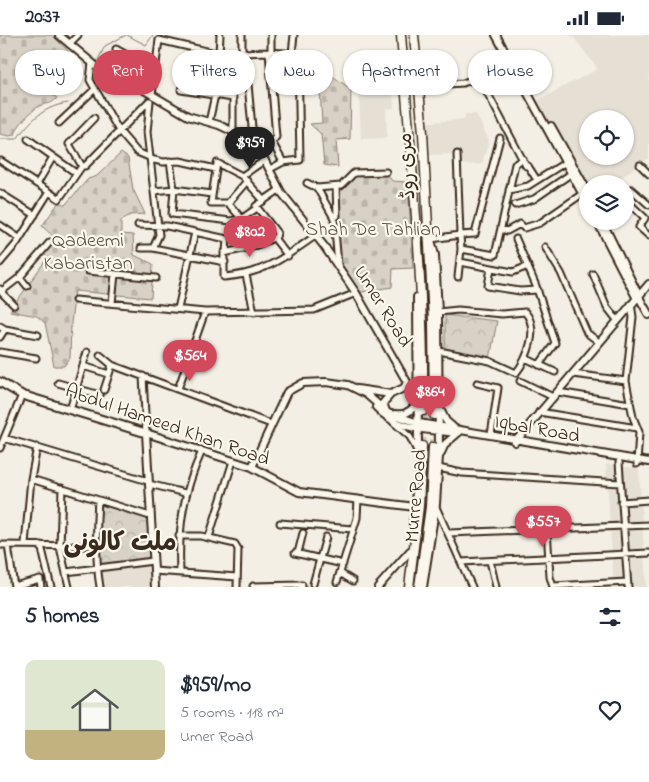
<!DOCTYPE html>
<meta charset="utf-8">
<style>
body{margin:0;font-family:"Indie Flower","Playpen Sans Arabic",sans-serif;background:#f6f6f7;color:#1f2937;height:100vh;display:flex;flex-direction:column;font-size:19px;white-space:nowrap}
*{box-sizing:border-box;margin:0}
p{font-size:16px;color:#747a83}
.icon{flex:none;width:28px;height:28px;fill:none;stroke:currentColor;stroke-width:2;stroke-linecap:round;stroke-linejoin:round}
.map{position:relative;height:552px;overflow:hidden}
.drawer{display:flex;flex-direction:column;background:#fff;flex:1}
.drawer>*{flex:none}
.banner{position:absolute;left:15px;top:15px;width:620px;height:45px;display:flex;gap:10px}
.controls{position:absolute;left:579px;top:75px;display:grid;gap:10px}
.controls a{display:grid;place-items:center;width:55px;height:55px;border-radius:50%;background:#fff;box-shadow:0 1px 4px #0004;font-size:25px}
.price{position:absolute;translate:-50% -42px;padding:0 11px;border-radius:18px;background:#d1495b;color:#fff;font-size:16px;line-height:32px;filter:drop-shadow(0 1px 2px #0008)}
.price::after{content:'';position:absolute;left:50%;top:30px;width:15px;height:11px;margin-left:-8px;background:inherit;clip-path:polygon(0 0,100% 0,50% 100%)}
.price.selected{background:#222;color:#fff}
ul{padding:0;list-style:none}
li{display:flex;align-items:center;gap:15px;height:125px;padding:0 25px}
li+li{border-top:1px solid #e0e1e3}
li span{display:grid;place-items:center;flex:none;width:140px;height:100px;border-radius:10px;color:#555}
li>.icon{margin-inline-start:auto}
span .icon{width:60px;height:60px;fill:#fffc;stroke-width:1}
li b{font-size:21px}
h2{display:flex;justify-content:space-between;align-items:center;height:60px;padding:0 25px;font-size:21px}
.tag{padding:0 18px;border-radius:22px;background:#fff;box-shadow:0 1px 4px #0004;font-size:18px;line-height:45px}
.tag.selected{background:#d1495b;color:#fff}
.status{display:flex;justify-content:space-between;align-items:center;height:35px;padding:0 25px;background:#fff;direction:ltr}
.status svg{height:14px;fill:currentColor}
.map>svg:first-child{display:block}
.built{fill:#e5dfd4;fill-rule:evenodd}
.cemetery{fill:url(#cemetery-stones);stroke:#8a7e72}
.park{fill:url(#park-crowns);stroke:#8a7e72}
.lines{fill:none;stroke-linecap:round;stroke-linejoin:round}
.stream{stroke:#817468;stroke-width:1}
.primary-tunnel{stroke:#cec8bc;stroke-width:8;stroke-dasharray:8 4;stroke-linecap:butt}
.minor-casing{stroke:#3b2a1e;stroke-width:9}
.tertiary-casing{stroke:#3b2a1e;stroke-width:10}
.secondary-casing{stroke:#3b2a1e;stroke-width:11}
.primary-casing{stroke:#3b2a1e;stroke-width:11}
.minor{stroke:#fbf7ec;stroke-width:5}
.tertiary{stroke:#fbf7ec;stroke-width:6}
.secondary{stroke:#fbf7ec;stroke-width:7}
.primary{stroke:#fbf7ec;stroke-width:8}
.labels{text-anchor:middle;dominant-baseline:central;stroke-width:4.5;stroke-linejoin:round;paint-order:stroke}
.street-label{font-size:20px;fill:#3b2a1e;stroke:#fbf7ec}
.park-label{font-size:20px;fill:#625448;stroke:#fbf7ec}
.district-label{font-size:25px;font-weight:bold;fill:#3b2a1e;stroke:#fbf7ec}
</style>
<div class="status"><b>20:37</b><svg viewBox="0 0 49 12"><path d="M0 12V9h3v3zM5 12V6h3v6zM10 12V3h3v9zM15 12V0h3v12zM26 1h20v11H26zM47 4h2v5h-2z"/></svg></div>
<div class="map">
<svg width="649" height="552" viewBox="0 0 649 552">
<defs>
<pattern id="cemetery-stones" width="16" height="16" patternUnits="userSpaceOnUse" patternTransform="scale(1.25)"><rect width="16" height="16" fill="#d8d1c6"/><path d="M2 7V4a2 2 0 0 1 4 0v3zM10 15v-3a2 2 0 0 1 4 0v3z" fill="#bab4aa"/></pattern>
<pattern id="park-crowns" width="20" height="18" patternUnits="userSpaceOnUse" patternTransform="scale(1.25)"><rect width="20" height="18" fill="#d8d1c6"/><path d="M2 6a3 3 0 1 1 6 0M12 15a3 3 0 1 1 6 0" fill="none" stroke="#bab4aa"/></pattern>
</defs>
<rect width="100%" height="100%" fill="#f3efe4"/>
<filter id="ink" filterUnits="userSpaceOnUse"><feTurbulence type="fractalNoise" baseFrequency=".02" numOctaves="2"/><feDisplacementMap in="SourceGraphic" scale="10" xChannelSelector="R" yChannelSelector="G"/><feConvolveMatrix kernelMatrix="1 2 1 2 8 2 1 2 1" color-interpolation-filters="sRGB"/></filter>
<g filter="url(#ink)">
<!-- built -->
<path class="built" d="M569,0H649V123L611,149H588L587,160L585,161L534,67L598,34L575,4ZM588,84H625V121H588Z
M393,57L394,73L386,74L387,103L361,104L359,60Z
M465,79H476L489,105L482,129L457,130L456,119L424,120L423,88L465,84Z
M606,429L639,434L646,552H614Z
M153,526L155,552H100L97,533Z"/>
<!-- cemetery -->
<path class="cemetery" d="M0,0H52L69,17L59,29L46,56L57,63C51,70 46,68 39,71C30,77 17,90 15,100L9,101L0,99Z
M319,38L329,44L331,40L351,54L350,104L336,105L338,132L324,130L321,99L310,89L322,88Z
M121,118L128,123L133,154L145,179L130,180L121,186V199L133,200L134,220L153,229L151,263L75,256L71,288L70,323L64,331H54L45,288L37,281L10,276L47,223L43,217L54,202L42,191L59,167L65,170L88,144L97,141Z
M386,137L392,146L408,147L413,233L393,234L392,252L356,258L338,232L334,183L337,181L336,152L354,138Z"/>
<!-- park -->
<path class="park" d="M445,280L497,286L490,324L445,315Z
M98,465L150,481L153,526L97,533Z"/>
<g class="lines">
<!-- stream -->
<path class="stream" d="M127,0L146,10L153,0
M97,27L105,11L126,0
M0,104H17C30,85 45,71 68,68"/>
<!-- primary-tunnel -->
<path class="primary-tunnel" d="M422,411L423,376
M433,412L434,380"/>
<defs>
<path id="minor" d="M69,9L78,0
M116,14L155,36
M242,17V0
M245,17L253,103L256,113
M269,17L276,102L272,107L283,127
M271,17V0
M292,18L294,0
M219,19L220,0
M223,19L233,66V96
M92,28L90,45L119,96L137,117L149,122
M127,45L137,26
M419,51L463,48L479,42L526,131H528L537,145
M181,55L233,63
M152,60L159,5L219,19L269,17L298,19L300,125L283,127L270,134
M211,60L214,40
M209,87L215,60
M59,88L95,54
M28,104L76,138
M150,124L163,127L180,126L216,134
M170,126L174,154L172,179L231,186L241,184L257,173
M640,130L649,139
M82,131L69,109L94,83
M242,141L265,125
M307,148L317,153L334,183
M37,149L53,122
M336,152L337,181L334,183L338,230
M317,153L341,151L354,138L386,137
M279,155L256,171L277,198L276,202L252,212L224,218V242C263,239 284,223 315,201
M509,155L528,151L566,127
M154,156L174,154L212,159
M49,157L59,164L82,131H85L149,66
M0,158L35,180
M625,160L631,154L649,170
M625,164L645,183L639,192L649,201
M228,168L247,146
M515,170L534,164L572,138
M242,184L228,168H211L217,128L242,141L264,166
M0,190L19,203
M138,190L167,191L227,204L226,217
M501,194L507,196L520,189L524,193L540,188L582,159
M274,203L288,221
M431,204L460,200L457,119
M516,204L536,251L555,308L539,330
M545,212L561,238L587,298L599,307
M141,213H153L159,200L147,97L150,66
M153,213L225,227
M461,214L495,220L515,129L523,124
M460,227L513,237L528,231
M0,228L17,208L49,157L1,126
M491,233L488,251L520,256L538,255
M88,236L156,243
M593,239L607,272L617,285
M246,240L254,277
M20,242L27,251
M458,242L461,214L460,200L475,199L500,103
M0,254L2,256L20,242L50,207
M1,257L14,270
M75,265L205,277L178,354
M112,268L115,239
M631,269L633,282L626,346L633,382L639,397L637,429
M178,274L195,197
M205,277L314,275L356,258
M438,277L458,275L502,279L525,277C540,294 527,324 516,338L490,326L439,316
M0,291L5,294L0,302
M5,294L38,300
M0,317L36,323
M100,320L112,330L271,389
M525,323L555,337
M83,331L109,339
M573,339L626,346
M143,341L146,398
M520,346L553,362
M58,348L100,360
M477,348L498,353L491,400
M104,355L112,330
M558,357L630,369
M70,375L87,317
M539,377L637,393
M393,387L410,402L417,416
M4,403L148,446
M37,412L31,444L150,481
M0,413L22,360
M619,427L628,552
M438,433L462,438L620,448
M149,449L185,458
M62,453L60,512L69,552
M98,465C96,494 95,523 100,552
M621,467L649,465
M436,472L472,552
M280,488L353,494
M547,494L550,542L553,552
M449,498L649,490
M179,501H201L235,509L238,514L237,552
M209,502L233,426
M25,509L31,444
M0,510L96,511
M8,510L14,552
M41,510L51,552
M295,518L343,529
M298,518L303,498
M490,526L496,552
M461,527L649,518
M154,536L237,542
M66,537L153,526
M180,537C178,491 183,458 202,416
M340,538L353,546
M337,547L357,483L358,464
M313,549L326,502
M14,551L40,544L41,552
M253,551L302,550V552
M553,551L627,547"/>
<path id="tertiary" d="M59,0L97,32L127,45L188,81L219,90L238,99L252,110L264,124L281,157L324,211L356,258L407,347L404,353L391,359L357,354
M496,0L588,169
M551,91L588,157
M597,186L636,262L640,264L649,280
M602,186L640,263
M417,262L418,416
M376,372C397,396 427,394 457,398
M439,372L446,386L453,392
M386,376L383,368L391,359
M395,379C406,381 414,374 419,364
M515,407L649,249
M440,420L445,409L458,398
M252,432L287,357L303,348L326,347L348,350L366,359L388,378L419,388L649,427
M412,501L416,456
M155,552L146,398L252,432L299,457L415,472
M378,552L410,516
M423,552L436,469L439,421L438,277L435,220L430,201"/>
<path id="secondary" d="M0,347L22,360L146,398"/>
<path id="primary" d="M401,0C411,126 425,250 423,376
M414,0L423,98L433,285L434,380
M409,552L419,471L422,411
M419,552L430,472L433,412"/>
</defs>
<!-- minor casing -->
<use href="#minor" class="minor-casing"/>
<!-- tertiary casing -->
<use href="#tertiary" class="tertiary-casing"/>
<!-- secondary casing -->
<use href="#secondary" class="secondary-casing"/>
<!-- primary casing -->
<use href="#primary" class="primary-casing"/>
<!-- minor -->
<use href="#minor" class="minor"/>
<!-- tertiary -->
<use href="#tertiary" class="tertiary"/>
<!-- secondary -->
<use href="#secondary" class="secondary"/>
<!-- primary -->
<use href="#primary" class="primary"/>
</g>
</g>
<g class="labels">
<!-- street labels -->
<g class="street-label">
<text transform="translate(408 131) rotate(-93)">مری روڈ</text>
<text transform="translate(382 272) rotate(58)">Umer Road</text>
<text transform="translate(167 391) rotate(19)">Abdul Hameed Khan Road</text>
<text transform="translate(537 395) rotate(10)">Iqbal Road</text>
<text transform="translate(417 461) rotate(-85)">Murre Road</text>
</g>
<!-- park labels -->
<g class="park-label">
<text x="373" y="195">Shah De Tahlian</text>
<text x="88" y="206">Qadeemi<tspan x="88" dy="23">Kabaristan</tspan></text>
</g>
<!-- district labels -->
<g class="district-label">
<text x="120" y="509">ملت کالونی</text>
</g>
</g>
</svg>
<div class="controls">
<a><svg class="icon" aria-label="locate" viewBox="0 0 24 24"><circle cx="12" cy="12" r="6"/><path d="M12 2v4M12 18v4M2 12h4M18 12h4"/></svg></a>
<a><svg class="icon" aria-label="layers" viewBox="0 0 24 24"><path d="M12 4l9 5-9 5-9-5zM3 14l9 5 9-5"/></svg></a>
</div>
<b class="price selected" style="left:250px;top:134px">$959</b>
<b class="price" style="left:250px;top:223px">$802</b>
<b class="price" style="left:190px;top:347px">$564</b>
<b class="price" style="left:430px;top:383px">$864</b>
<b class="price" style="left:543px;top:513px">$557</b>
<div class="banner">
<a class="tag">Buy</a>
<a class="tag selected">Rent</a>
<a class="tag">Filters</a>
<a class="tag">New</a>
<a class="tag">Apartment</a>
<a class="tag">House</a>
</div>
</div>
<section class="drawer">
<h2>5 homes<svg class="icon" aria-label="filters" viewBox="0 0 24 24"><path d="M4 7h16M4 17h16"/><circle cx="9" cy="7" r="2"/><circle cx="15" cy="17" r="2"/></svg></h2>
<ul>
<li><span style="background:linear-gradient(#dfe7d0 70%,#c2b280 0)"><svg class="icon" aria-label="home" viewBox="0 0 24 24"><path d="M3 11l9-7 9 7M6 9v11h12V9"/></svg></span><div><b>$959/mo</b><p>5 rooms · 118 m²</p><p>Umer Road</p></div><svg class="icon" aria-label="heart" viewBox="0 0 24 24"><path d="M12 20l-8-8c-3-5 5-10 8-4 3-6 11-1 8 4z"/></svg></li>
</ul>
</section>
